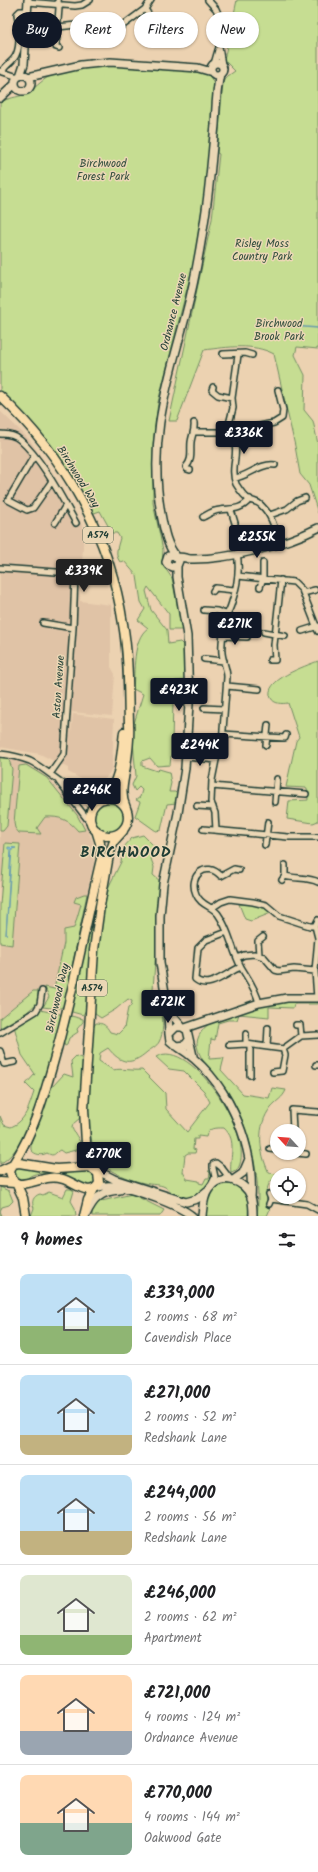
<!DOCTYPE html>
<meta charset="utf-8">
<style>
body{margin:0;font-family:Kalam,sans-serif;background:#f2f2f2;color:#202124;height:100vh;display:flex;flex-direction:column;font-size:15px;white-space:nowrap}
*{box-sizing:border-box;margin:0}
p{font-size:13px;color:#757577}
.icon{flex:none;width:22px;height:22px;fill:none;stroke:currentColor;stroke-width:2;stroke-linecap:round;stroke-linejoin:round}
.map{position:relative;height:1216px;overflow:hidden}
.details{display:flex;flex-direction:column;background:#fff;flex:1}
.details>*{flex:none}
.banner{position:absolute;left:12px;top:12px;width:294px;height:36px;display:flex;gap:8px}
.needle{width:26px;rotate:296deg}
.tools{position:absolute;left:270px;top:1124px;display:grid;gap:8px}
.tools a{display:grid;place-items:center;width:36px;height:36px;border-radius:50%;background:#fff;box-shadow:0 1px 3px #0004;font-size:20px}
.price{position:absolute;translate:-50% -34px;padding:0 9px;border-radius:4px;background:#111827;color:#fff;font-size:13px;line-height:26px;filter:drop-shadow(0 1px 2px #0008)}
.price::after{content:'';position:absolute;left:50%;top:24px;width:12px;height:9px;margin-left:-6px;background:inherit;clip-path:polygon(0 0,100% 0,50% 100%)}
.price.on{background:#222;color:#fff}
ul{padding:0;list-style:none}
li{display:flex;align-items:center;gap:12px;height:100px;padding:0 20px}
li+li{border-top:1px solid #e0e0e0}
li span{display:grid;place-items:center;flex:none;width:112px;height:80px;border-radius:8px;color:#555}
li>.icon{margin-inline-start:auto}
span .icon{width:48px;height:48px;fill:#fffc;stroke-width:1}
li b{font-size:17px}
h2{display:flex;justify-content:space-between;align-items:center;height:48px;padding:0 20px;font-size:17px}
.chip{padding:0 14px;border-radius:18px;background:#fff;box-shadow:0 1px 3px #0004;font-size:14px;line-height:36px}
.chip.on{background:#111827;color:#fff}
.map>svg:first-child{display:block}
.built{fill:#e0c3a6}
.green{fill:#c6dd92;stroke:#728d63}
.water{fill:#9bd9fc;stroke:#699bac}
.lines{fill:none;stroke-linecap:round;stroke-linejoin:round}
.stream{stroke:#699bac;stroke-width:1.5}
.street-casing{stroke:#1f3d34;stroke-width:8}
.secondary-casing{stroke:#1f3d34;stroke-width:10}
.primary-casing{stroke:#1f3d34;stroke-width:11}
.street{stroke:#ebd7b5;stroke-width:5}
.secondary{stroke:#ebd7b5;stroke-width:7}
.primary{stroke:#faddab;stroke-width:8}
.labels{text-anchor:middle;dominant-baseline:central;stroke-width:3;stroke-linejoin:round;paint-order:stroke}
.shield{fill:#ebd7b5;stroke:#5c6b5b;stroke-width:1}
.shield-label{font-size:10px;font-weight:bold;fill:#1f3d34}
.park-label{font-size:11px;fill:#304d3d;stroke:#ebd7b5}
.street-label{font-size:11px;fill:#1f3d34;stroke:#ebd7b5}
.district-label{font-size:15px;font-weight:bold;letter-spacing:1px;fill:#1f3d34;stroke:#ebd7b5}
</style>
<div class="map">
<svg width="318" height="1216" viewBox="0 0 318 1216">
<rect width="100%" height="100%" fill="#ecd2b1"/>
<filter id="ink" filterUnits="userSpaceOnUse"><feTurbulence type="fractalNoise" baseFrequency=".025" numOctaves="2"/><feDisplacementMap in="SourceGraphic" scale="8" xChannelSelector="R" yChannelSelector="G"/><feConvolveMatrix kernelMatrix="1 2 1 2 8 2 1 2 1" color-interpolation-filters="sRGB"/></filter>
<g filter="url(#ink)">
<!-- built -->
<path class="built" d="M0,411L30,440L84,528L80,601L111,605V667L115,674L112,716L72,712L70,743L73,714L114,719L112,769L105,779L96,782H87L68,772V768L40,754L0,747L1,710L0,709Z
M0,755L8,756L26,764L48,777L78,814L89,833L93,843L94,863L84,907L54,992L41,990L28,1002L0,1022Z"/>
<!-- green -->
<path class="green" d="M237,0H318V349L297,347L295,355L305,375L304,410L313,421L318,444V513L309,485L300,474L295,446L274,354C253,343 228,347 204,350L177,421H169L212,219L219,154L217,153L223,83L225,78L235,71L224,60Z
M126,65L201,71L210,76L214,84L209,164L194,261L158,402L153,445V503L163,550L162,564L172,578L182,630H169V614L148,587L146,591L151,610L167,630L168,644L180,642L183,645L185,680L175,681V687L182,689V695H174L173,702L172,742L180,747L179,756H171L170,765L157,766L150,758L142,761V766L157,771L159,769L169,772L171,783L169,792H175L178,795L176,803L167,804L161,830L156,831L135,816L140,802L136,800L140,797L142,790L139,787L135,791L132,785L136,776L132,730L143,694L133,689C135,672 132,639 148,628L138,620L145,609L141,602L137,576L124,561L120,562C114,554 118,546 120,538L117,533H112L100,511L91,514L75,486L0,394V103C8,97 17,98 25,94C33,90 38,84 45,79C62,68 105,66 126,65Z
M318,661V821L313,823L287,819L289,801L308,800L307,788L286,787L296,741L299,737L288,703C282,704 274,704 271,698C262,680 306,666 318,661Z
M0,757H8L12,769L7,826L3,831H0Z
M26,765L47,778L77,815L85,830L78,831C69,820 60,816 45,817L37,828L41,834L19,833L15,828L14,823L19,766Z
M94 817a15 15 0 1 1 30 0a15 15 0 1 1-30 0Z
M143,835L156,848L151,859L154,867L153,875L161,882L153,989L158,999V1007L162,1010C163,1020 164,1033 159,1042C157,1046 151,1049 147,1052C131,1066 121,1064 108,1048L100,1053L99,1061L113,1070C122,1068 132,1071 142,1070L165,1093L166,1109L187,1132L210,1102L204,1091L184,1071L169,1069L156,1057C191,1035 261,1144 236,1171L231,1173C229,1156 238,1141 224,1128C215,1128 208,1127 206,1137L198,1136V1139H194L193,1149L196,1150L195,1153H188L185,1155L183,1172L187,1179L199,1181V1183L203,1184L206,1178H209L210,1173L208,1171H210L213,1177C207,1188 192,1205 177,1196C173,1194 170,1190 165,1187C160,1184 151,1185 144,1183C130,1180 118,1175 105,1167C79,1150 91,1057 93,1028L96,1023C103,1023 106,1025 110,1032L118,1034L124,1028L128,1008L131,1006L132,1001L128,999L116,1009L101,1018L95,1014L94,1008L100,926L109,886L121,862L123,848L132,838Z
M5,843L20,844L12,945L0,943V905Z
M84,894H87L64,1006L58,1009L43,1007L49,997L45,987L54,989L64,943V930L74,928L81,904L74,902L76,897Z
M239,904C252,905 261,903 271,913L251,921L245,919Z
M88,926L93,927L87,1008L83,1015L72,1012L70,1009Z
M33,991H38L37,1003L26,1013L0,1028V1018Z
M318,1001V1004H294L293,1008L269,1007V1017L239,1014L237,1020H228L218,1023L215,1040L211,1039L209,1059L224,1058L221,1070L243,1094L269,1098L272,1088L286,1090C283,1098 276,1101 271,1107C256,1126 259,1152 269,1173L284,1175H277V1181H271C265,1188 267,1198 267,1207L270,1209L267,1216H257C262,1177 248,1121 226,1089C217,1076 200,1063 197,1046C196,1037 204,1026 212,1022C223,1016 254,1007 267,1004C283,1000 301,1001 318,1001Z
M40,1010L60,1014L61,1019C52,1057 35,1144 0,1164V1116L4,1125L11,1127C26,1121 29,1106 34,1092L26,1084L35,1074L22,1055L14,1026Z
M71,1016L83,1019V1022L77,1029L78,1032L69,1038L67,1045L65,1046L63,1041Z
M76,1056L84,1059L80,1118L73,1124L72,1128C75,1135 82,1141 80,1149L64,1153L60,1150C55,1152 55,1158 47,1153C42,1156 35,1155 31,1150V1142L52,1087L64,1074L73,1077L71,1061Z
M20,1167L87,1170L94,1173L95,1182L92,1186L87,1187C72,1181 37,1163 25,1181L17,1179L14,1174L16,1169Z
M228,1184C246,1186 250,1200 248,1216H205C207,1200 209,1186 228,1184Z
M0,1187L9,1191L13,1201L9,1205L2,1207L0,1211L2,1216H0Z
M67,1189H71L74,1191L71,1201L75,1208L76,1216H31L34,1208C31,1202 33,1196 40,1194L43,1195L49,1192L63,1197Z
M132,1194L164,1210L160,1216H92L93,1203Z"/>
<!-- water -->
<path class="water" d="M8,847L16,848L12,849L6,935L11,849H8Z"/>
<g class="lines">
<!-- stream -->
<path class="stream" d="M255,323L318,328"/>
<defs>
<path id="street" d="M58,0L59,8L56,47L59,48
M208,0L216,9L220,18L219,47L222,65
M28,2L75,6L82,5L90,0
M145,9C151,20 158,29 169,35L172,33
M122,26L145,9L151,0
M58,27L85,24
M159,28L163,23
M33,32L36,29L58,30
M214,64L218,50
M0,71L18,77
M2,72C5,65 13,62 16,55C21,45 19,25 17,14L20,11H27
M223,354L245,353L252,355
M238,355L232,398L233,408L227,432C245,448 228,464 236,484C239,489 244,497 250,500C254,502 257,501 261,505C272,515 275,529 279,543
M213,387L212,390L218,395L232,398
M194,432H227
M0,434C7,434 15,435 20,440C42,459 62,498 76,523
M234,438L255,427L274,423L282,418L283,410L278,390
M34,456L8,500L27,510L33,508L52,481
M190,470L187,469L186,467C193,459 190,452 191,442C192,435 195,430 194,423
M235,478C249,476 260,463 275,465
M231,510L235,523
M270,515L287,509L297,501L305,498
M203,517C207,515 211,512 215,511C228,507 239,513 250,499
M55,523L66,505
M0,568L70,573L75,575L73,628
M238,576L294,582L302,590L318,631
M260,587L263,578V563
M213,591L215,588L234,590
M303,593L315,590
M204,610L217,611L226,614
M43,623L73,628L64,754L50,774
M302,631L318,626
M264,632L285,636
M223,636L247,637
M204,659L224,661
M270,660H275L274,645L281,580
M227,686L259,689
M204,708L224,709
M223,734L285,738L286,735
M266,745L268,725
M0,754C10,755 20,757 30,761C51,771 79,803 102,799
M186,757L216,760
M59,782L94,828
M212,786L306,794
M275,802L277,779
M197,806L213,807
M203,829L288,837H318
M216,830L215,813L211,802L212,780L216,760L222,743L227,677C227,669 223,662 222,653C221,645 223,634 224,625C225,617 230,610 232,602C237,587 240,569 237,553
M265,845L268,822
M239,870L234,869L221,876C206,860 188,876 196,894C200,905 212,906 218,914C229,929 232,950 241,967C248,979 256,989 259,1003
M285,876C295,879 309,877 318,882
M282,880L285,876V865
M212,908L221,902L230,899L253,902L266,905L279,916L310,926H315
M227,932L206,940L198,948L195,979C209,991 227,972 241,967
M259,955L258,941L263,937
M237,958L244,955L254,954L264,957L275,970L279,971L294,969L315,971
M317,998L315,971L318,938L315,926L318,920
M296,1025H300L301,1036
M0,1033L36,1011L40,1004L42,991
M246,1034V1044
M229,1045L246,1044L283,1049L301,1036L318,1035
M267,1046L268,1028
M0,1051L4,1064L14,1062
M316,1065H318
M273,1072L282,1071L285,1055L283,1049
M250,1075V1045
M293,1131L292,1110L318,1112
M270,1149L277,1150
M297,1153L306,1154
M211,1185L215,1177L213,1168V1164L216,1163L221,1167L231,1180
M269,1194L271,1199L269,1204
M271,1199L307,1204L318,1210"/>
<path id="secondary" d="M211 69a6 6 0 1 1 12 0a6 6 0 1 1-12 0Z
M15 83a8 8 0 1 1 16 0a8 8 0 1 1-16 0Z
M20,76L24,64L28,0
M28,77L81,65L110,62L198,68L212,72
M0,98L15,84
M176,556C166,544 164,529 161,514C148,438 167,385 186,314C195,280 201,245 206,210C210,182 212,154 215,125C216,108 216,91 220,74
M178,557C182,557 186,558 190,559C227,560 285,545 318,528
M168,1010L182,1027
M185,1028L259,1003L287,998H318
M169,1034L168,1010L160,963V916L163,884L178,813L185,768L189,704L187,636L177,577V566L179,561L174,555L168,556L166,562L168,565L173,567L177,566
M189,1040L185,1045L176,1046L170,1041L169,1034L176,1027H182L187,1030L193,1056
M178,1047C226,1077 255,1142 251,1198
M96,1170L114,1179L186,1202L197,1199L208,1190
M233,1180L243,1173L249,1159
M95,1188C101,1186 107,1185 114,1186C134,1189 177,1204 192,1216
M86,1215C93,1199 101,1191 120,1190
M202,1216C203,1207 203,1197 209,1189C220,1172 245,1180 251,1197C253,1203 253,1210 253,1216"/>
<path id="primary" d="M0,396C65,457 110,535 123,624C129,657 128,691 129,724C130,738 128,753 126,766C124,782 119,793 126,808
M90 817a19 19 0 1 1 38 0a19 19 0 1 1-38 0Z
M104,799C121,781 121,756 124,732
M19,1163L56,1169L90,1167L98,1173L99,1183C91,1199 74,1182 63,1179C46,1174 35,1184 19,1184L13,1181L10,1172L13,1164Z
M13,1164C34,1132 44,1096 54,1060C73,994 85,926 101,859L100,843L96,830
M95,1169L86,1143L84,1109L94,950L100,906L109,855L114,841L123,831
M0,1171L13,1165
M0,1182L15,1183
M16,1183L23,1198L26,1216
M84,1216L88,1200L94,1189"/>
</defs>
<!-- street casing -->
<use href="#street" class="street-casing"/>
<!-- secondary casing -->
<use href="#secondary" class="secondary-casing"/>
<!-- primary casing -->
<use href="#primary" class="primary-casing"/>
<!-- street -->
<use href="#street" class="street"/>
<!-- secondary -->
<use href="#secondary" class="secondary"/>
<!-- primary -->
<use href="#primary" class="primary"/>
</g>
</g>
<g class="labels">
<!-- shield labels -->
<g class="shield">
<rect x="83" y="527" width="30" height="16" rx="3"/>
<rect x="77" y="980" width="30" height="16" rx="3"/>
</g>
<g class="shield-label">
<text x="98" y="535">A574</text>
<text x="92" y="988">A574</text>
</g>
<!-- park labels -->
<g class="park-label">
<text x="103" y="164">Birchwood<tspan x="103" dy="13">Forest Park</tspan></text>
<text x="262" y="244">Risley Moss<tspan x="262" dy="13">Country Park</tspan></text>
<text x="279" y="324">Birchwood<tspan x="279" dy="13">Brook Park</tspan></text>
</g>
<!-- street labels -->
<g class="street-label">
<text transform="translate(174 312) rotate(-76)">Ordnance Avenue</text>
<text transform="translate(78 477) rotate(58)">Birchwood Way</text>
<text transform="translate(59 687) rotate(-86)">Aston Avenue</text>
<text transform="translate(58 998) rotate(-77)">Birchwood Way</text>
</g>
<!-- district labels -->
<g class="district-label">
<text x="126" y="853">BIRCHWOOD</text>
</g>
</g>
</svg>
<div class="tools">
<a><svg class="needle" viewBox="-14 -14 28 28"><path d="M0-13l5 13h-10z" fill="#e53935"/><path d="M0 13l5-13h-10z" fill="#757577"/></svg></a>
<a><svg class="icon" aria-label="locate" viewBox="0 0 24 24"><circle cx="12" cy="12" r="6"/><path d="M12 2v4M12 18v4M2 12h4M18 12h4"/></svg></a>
</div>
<b class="price" style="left:244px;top:455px">£336K</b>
<b class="price" style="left:257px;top:559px">£255K</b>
<b class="price on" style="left:84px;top:593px">£339K</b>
<b class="price" style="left:235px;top:646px">£271K</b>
<b class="price" style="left:179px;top:712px">£423K</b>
<b class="price" style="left:200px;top:767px">£244K</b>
<b class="price" style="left:92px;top:812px">£246K</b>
<b class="price" style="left:168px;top:1024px">£721K</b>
<b class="price" style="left:104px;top:1176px">£770K</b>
<div class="banner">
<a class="chip on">Buy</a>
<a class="chip">Rent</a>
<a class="chip">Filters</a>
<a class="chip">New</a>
</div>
</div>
<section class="details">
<h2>9 homes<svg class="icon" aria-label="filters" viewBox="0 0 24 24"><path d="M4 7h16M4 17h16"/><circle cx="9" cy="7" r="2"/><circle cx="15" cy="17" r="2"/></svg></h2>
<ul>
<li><span style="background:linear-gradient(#bfe0f5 65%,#8fb573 0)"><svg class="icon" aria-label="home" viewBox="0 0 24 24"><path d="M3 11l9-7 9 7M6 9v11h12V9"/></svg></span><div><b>£339,000</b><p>2 rooms · 68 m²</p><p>Cavendish Place</p></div></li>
<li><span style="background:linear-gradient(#bfe0f5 75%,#c2b280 0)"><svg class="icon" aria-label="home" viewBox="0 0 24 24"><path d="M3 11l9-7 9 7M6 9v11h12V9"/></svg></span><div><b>£271,000</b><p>2 rooms · 52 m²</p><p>Redshank Lane</p></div></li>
<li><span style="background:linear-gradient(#bfe0f5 70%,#c2b280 0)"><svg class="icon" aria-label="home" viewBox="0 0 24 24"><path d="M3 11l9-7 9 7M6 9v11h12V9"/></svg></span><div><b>£244,000</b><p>2 rooms · 56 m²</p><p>Redshank Lane</p></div></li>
<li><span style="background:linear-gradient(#dfe7d0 75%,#8fb573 0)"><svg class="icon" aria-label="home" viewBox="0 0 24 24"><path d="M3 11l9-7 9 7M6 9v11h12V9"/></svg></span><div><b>£246,000</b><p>2 rooms · 62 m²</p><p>Apartment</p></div></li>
<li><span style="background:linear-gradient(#ffd9b3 70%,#9aa5b1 0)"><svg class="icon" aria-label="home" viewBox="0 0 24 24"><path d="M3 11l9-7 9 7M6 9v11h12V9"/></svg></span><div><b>£721,000</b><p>4 rooms · 124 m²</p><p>Ordnance Avenue</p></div></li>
<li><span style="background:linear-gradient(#ffd9b3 60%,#7fa58c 0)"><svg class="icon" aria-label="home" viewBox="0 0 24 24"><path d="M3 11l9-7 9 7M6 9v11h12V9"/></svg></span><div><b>£770,000</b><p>4 rooms · 144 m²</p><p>Oakwood Gate</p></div></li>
</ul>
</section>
